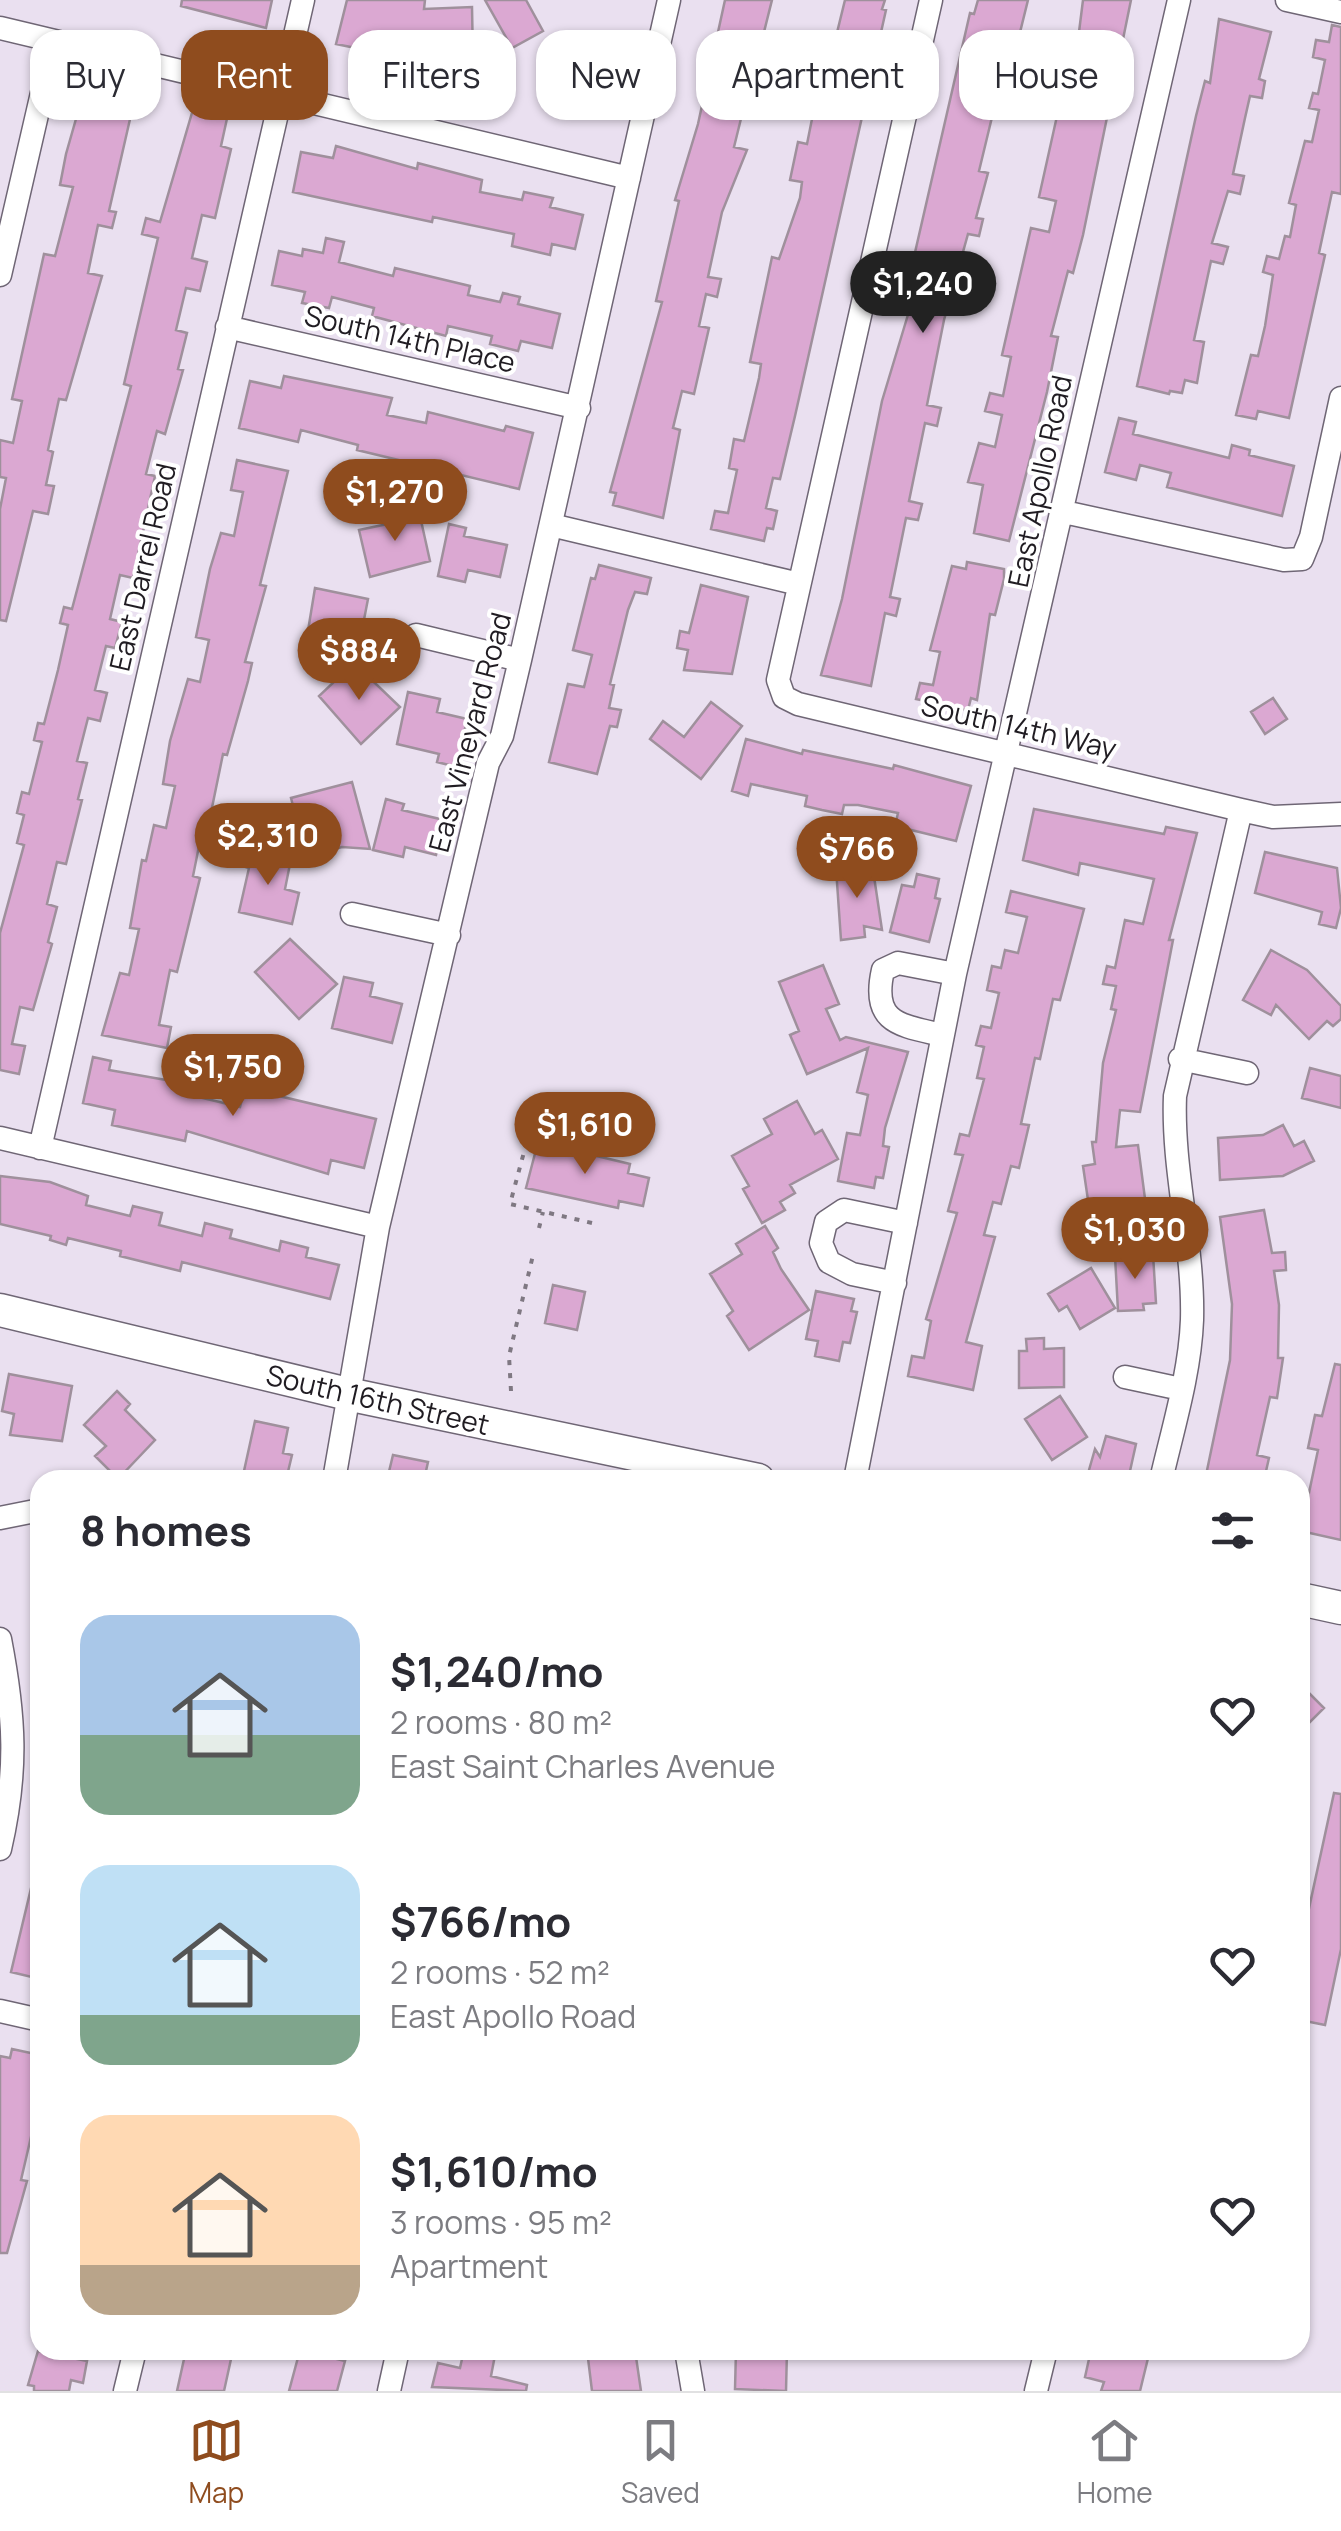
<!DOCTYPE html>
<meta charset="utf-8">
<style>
body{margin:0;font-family:Manrope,sans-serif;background:#f2f2f3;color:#2b2b33;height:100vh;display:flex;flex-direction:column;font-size:38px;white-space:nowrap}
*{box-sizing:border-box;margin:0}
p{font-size:32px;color:#7c7c81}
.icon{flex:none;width:55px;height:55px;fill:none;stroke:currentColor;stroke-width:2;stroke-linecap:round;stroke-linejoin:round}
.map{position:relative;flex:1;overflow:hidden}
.side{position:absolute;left:30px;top:1470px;width:1280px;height:890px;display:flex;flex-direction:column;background:#fff;border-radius:30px;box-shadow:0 2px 8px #0004}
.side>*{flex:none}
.top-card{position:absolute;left:30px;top:30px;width:1282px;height:90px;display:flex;gap:20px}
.price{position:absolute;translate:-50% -85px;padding:0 22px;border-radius:35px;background:#8f4c1e;color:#fff;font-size:32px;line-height:65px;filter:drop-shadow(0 2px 5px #0008)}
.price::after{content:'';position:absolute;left:50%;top:60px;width:30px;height:22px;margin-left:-15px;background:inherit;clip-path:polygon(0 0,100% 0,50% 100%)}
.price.active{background:#222;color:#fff}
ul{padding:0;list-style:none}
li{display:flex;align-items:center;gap:30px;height:250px;padding:0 50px}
li span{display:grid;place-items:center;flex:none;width:280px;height:200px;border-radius:30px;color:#555}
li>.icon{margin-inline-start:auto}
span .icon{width:120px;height:120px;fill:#fffc;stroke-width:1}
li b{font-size:42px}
h2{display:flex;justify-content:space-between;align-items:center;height:120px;padding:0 50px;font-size:42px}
.tag{padding:0 35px;border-radius:30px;background:#fff;box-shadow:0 2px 8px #0004;font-size:35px;line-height:90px}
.tag.active{background:#8f4c1e;color:#fff}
.tab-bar{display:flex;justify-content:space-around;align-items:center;height:140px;border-top:2px solid #e1e1e2;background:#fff;font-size:28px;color:#7c7c81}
.tab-bar a{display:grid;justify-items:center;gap:5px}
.tab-bar .active{color:#8f4c1e}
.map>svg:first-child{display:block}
.building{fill:#dba8d2;stroke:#9f909c;stroke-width:2.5}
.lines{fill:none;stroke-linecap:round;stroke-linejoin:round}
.street-casing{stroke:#6f6675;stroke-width:25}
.secondary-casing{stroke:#6f6675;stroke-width:35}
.path{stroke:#7f7882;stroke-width:4;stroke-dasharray:5 8;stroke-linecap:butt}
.street{stroke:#fff;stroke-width:22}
.secondary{stroke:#fff;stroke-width:32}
.labels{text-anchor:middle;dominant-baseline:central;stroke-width:8;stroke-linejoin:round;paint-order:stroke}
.street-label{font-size:28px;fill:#201c22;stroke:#fff}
</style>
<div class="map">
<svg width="1341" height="2391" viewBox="0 0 1341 2391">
<rect width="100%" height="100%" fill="#eae0f0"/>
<!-- building -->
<path class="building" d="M182,0H272L266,28L181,6Z
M347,0H425L424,9L472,7L473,59L419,61L336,44Z
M485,0H526L543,31L512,48Z
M725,0H772L761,44L773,48L769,65L755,62L734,147L747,150L722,212L708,277L721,279L717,297L706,294L699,326L709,328L694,394L682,391L673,428L680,430L663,518L613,505L616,493L610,492L662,302L656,301L679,201L675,200L698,124Z
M845,0H885L882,9L886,10L795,416L780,479L773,478L766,508L777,511L773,529L767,528L764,541L711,529L715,511L728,513L737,470L729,468L734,439L744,441L759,378L761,364L750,362L772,257L779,259L800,198L802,182L790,180L798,142L807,144L822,69L815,68L819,50L832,53Z
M978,0H1028L1007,85L1014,87L1006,116L993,113L979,171L988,173L976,218L983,219L979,236L968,234L944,320L927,405L941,408L937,426L925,423L909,501L922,504L918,520L906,518L890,597L900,599L896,616L885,613L871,686L821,675L842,599L882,401L913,298L905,296L970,13L974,14Z
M1083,0H1131L1083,235L1073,273L1068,271L1051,336L1058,337L1047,392L1009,541L974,533L983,485L968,482L979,443L995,447L1002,415L985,411L990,393L1003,396L1011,357L1002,355L1031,228L1049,232L1056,201L1039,197L1065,80L1058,78L1062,61L1075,64Z
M1219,19L1271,32L1259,79L1265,81L1262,98L1250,96L1245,118L1233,174L1244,176L1240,194L1228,191L1212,243L1228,247L1223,264L1211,261L1194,340L1204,342L1197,383L1185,380L1182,393L1170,391L1169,394L1137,386L1196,116L1205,81L1210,83Z
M1332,25L1341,27V194L1332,192L1319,253L1325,255L1289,418L1258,411L1256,419L1236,415L1251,355L1258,356L1265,326L1273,275L1263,272L1267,256L1279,259L1285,236L1290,237L1296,205L1289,203L1305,141L1312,142L1319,110L1309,108L1313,93L1318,94L1325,60L1313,57L1316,40L1329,42Z
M98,84L136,93L109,211L116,212L112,228L98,225L88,273L102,276L66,400L59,399L48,450L53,452L46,485L54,486L48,514L33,511L6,621L0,620V509L6,478L0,477V440L13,443L22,401L12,399L44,254L55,256L73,187L60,185L66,154L78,112L91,115Z
M194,106L228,114L221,146L231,149L215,218L202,215L192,258L207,262L200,291L186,288L176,330L187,333L178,369L183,370L165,434L157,431L146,474L155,476L133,578L120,575L110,619L122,622L115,648L106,646L95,690L107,693L100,721L88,718L77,761L87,763L78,799L82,800L66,864L57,862L47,904L57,907L48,942L52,944L33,1010L20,1007L12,1044L25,1046L19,1074L0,1070V933L24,845L17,843L24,815L17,813L22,792L29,794L42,742L34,740L38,723L44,724L58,670L68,625L60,623L64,607L72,609L131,386L124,384L158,238L142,234L146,218L160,222Z
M336,146L417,169L418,163L482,180L480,192L522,200L524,192L553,198L550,207L583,215L575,249L552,244L550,255L512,246L514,234L433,217L432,222L293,192L301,152L333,158Z
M326,238L344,242L339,262L393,276L395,268L470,286L468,295L500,302L503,293L520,297L518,304L560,314L552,348L521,341L518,351L490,344L492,336L448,326L446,336L372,316L374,308L332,297L329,308L302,303L305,292L272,285L279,251L302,256L303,249L323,253Z
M284,376L392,398L387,415L426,423L428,412L504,431L506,426L533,433L519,489L357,450L358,445L301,430L298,442L239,428L250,381L281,388Z
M1119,418L1136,422L1133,434L1229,458L1232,445L1250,450L1249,455L1294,466L1282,516L1167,487L1171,473L1140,465L1136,480L1105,472Z
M237,460L288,471L260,585L266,586L245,662L252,663L248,681L227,755L223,754L208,827L203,826L193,876L200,878L177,972L170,970L159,1025L171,1027L167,1048L102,1035L120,973L129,975L139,929L130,928L142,860L146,861L154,825L166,828L175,786L163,784L170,741L188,679L200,682L209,640L196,637L210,569L221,533L234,536L243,492L231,490Z
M418,507L430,561L370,577L359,530L397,522L395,512Z
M449,524L466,528L464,536L507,545L500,577L468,570L465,582L438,576Z
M967,562L1004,569V579L995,615L990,614L977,700L971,698L968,710L916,699L920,683L933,685L940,652L930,650L952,566L966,569Z
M599,565L651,578L647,594L635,592L628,610L610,684L614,685L609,708L621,710L617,727L610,726L597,774L549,762L568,684L584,687L592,655L573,650L591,578L595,579Z
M701,585L748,597L732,674L684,670L688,650L677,648L680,631L689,633Z
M315,588L368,599L362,630L348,627L342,656L305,649Z
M354,663L400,707L361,744L319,696Z
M408,692L440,699L437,712L467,719L457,767L437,762L439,754L397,744Z
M1273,698L1287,719L1265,734L1251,712Z
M711,702L742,726L701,779L650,739L663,721L684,737Z
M746,739L802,754L803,750L893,769L894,765L971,786L956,841L895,826L898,813L858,805H844L842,814L822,810L805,806L807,796L751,784L748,796L732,791Z
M352,782L370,849L342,847L306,857L291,798Z
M386,799L404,804L402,810L444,820L436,855L405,847L403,857L373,850Z
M1034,809L1164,834L1166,827L1197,833L1169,940H1173L1140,1112L1120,1110L1116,1147L1138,1145L1147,1214L1122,1217L1123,1225L1104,1228L1102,1206L1089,1207L1083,1166L1095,1164L1092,1142H1096L1103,1063L1116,1010L1111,1009L1116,986L1103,984L1107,966L1115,968L1125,920L1143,924L1154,879L1080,863L1078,875L1023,860Z
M246,849L291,859L285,889L299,893L292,924L239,912L249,868L242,866Z
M1265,852L1337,868L1341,908L1336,928L1319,924L1322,912L1255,893Z
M872,863L882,930L864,926L865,937L841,940L836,868Z
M917,874L939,879L935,898L940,899L929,942L890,932L902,885L914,887Z
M1011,891L1084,909L1060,1000L1053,999L1040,1059L1035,1058L1021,1124L1029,1125L1019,1168L1011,1166L1001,1204L993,1202L984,1235L995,1237L966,1342L982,1346L973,1390L908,1376L912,1356L924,1358L931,1321L926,1319L957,1213L948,1211L963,1155L955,1154L960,1134L969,1136L984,1079L977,1078L984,1047L976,1045L981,1026L991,1028L999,993L987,990L992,966L1001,968L1005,950L1018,953L1027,917L1006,912Z
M290,939L337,984L299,1019L255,972Z
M1271,950L1307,970L1341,1006V1019L1333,1026L1327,1021L1309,1039L1276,1005L1271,1015L1243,1000Z
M823,965L839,1004L826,1009L840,1040L846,1037L908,1052L885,1128L883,1146L889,1147L883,1178L876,1177L874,1188L838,1181L847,1133L860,1135L868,1095L857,1092L868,1048L807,1074L790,1035L799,1031L779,982Z
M344,977L373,983L370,996L402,1004L392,1043L332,1028Z
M93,1057L111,1061L109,1070L206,1087L203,1098L240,1107L245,1088L376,1119L364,1168L331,1160L328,1174L187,1131L185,1141L112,1125L115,1110L83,1103Z
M1310,1068L1341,1076V1108L1302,1098Z
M797,1101L815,1134L822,1130L838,1159L790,1185L795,1193L780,1202L785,1210L762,1223L743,1189L749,1186L732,1156L772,1134L764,1119Z
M1283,1125L1294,1146L1304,1141L1314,1161L1283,1176L1220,1180L1218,1138L1263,1135Z
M538,1142L630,1164L628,1173L649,1178L643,1206L619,1201L618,1208L526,1188Z
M0,1176L50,1182L88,1196L86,1205L130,1216L133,1206L162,1213L159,1225L202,1236L205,1223L232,1230L230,1238L279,1251L281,1241L308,1248L306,1257L339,1265L330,1299L182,1262L180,1271L120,1256L121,1251L68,1238L66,1245L50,1240L51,1236L0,1224Z
M1264,1210L1272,1253L1285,1252L1286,1270L1274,1271L1279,1305L1278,1358H1283L1277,1398L1270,1397L1257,1455L1269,1458L1264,1480H1205L1230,1360L1232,1304L1220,1217Z
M765,1226L778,1248L773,1252L781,1269L809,1310L749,1350L727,1316L733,1311L710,1274L742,1254L736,1244Z
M1153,1254L1156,1303L1143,1304L1144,1310L1118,1311L1115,1256Z
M1091,1268L1115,1308L1080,1329L1067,1306L1059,1311L1048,1294Z
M553,1285L585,1292L577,1330L545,1323Z
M816,1291L854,1299L851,1311L857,1312L850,1343L843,1342L839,1361L815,1356L818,1341L806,1339Z
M1044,1338V1349L1064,1348V1387L1019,1388V1351H1027L1026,1339Z
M1335,1364L1341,1365V1540L1301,1531L1318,1450L1308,1448L1315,1415L1322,1416Z
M9,1374L72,1386L62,1441L10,1435L14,1414L2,1411Z
M117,1391L130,1404L125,1410L155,1440L118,1479L95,1456L106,1446L84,1425Z
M1060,1396L1087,1437L1052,1460L1025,1419Z
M255,1421L288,1428L283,1453L292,1455L286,1480H242Z
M1106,1436L1136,1444L1128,1480L1087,1477L1095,1449L1100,1457Z
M393,1455L428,1462L424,1480H387Z
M1300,1684L1324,1708L1300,1732Z
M1334,1793L1341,1794V1949L1325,2025L1300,2020V1950Z
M33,1880L40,1881V1979L11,1972Z
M12,2049L40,2055L36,2101L40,2125L34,2124L21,2180L27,2181L7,2253H0V2056L10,2058Z
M186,2350H233L224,2391H177Z
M300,2350L345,2361L337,2391H289Z
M464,2350H496L491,2376L527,2385L526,2391L432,2387L438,2363L460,2368Z
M587,2350H635L641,2391H592Z
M736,2350H787L786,2391L735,2389Z
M1091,2350H1150L1140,2391H1101L1104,2382L1085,2377Z
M38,2351L87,2361L83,2383L71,2380L69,2391H34V2386L28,2385Z"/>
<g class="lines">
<defs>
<path id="street" d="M931,0L778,680L784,697L798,704L1241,810L1273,817L1341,814
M1287,0L1341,12
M0,28L629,178
M0,275L54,41
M227,327L579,408
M1064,512L1284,560L1302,559L1311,537L1341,398
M551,525L799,584
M416,635L520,660
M352,914L449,935
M942,1035C899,1025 871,1023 883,970L898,963L955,974
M1180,1059L1247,1073
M0,1138L378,1227
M40,1148L303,0
M895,1283L852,1274L829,1262L821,1243L826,1222L844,1210L906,1223
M1125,1377L1181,1389
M334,1480L378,1227L488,763L502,736L520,660L669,0
M855,1480L955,974L1179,0
M1161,1480C1173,1428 1190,1373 1192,1320C1194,1245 1172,1171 1175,1096L1241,810
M0,1518L40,1510
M0,1639C15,1717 18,1771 0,1849
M0,2011L40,2020
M686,2350L693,2391
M125,2391L135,2350
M389,2391L398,2350
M1036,2391L1046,2350"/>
<path id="secondary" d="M0,1310L352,1395L758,1480
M1300,1599L1341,1608"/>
</defs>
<!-- street casing -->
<use href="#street" class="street-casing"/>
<!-- secondary casing -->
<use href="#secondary" class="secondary-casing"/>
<!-- path -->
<path class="path" d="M592,1223L510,1204L531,1126L614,1143
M539,1228L543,1212
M511,1391L509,1356L534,1251"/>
<!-- street -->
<use href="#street" class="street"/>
<!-- secondary -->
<use href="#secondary" class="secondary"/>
</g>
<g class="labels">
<!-- street labels -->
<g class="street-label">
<text transform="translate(410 338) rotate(13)">South 14th Place</text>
<text transform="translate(1039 481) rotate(-78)">East Apollo Road</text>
<text transform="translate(142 567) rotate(-77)">East Darrel Road</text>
<text transform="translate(1019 726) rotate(13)">South 14th Way</text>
<text transform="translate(469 732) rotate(-75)">East Vineyard Road</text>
<text transform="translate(378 1399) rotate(13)">South 16th Street</text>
</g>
</g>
</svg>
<b class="price active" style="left:923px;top:336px">$1,240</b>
<b class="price" style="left:395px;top:544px">$1,270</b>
<b class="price" style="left:359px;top:703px">$884</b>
<b class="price" style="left:268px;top:888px">$2,310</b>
<b class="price" style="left:857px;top:901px">$766</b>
<b class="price" style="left:233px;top:1119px">$1,750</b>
<b class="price" style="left:585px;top:1177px">$1,610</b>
<b class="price" style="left:1135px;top:1282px">$1,030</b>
<div class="top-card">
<a class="tag">Buy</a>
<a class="tag active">Rent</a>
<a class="tag">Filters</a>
<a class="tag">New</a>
<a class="tag">Apartment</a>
<a class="tag">House</a>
</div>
<section class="side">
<h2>8 homes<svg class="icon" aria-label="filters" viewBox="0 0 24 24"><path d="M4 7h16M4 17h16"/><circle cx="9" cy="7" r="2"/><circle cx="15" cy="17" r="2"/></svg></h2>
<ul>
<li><span style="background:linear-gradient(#a9c7e8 60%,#7fa58c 0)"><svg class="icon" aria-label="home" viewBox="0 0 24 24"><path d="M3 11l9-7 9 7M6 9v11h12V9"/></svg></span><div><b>$1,240/mo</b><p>2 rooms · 80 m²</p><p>East Saint Charles Avenue</p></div><svg class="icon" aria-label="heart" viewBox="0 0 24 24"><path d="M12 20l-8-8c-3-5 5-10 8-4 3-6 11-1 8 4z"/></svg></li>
<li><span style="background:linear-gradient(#bfe0f5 75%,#7fa58c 0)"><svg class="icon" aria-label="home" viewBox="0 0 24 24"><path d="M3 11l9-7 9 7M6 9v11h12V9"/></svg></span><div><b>$766/mo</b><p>2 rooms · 52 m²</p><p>East Apollo Road</p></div><svg class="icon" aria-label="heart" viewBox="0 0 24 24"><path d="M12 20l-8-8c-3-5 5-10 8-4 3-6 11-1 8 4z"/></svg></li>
<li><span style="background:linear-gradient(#ffd9b3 75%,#b9a48a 0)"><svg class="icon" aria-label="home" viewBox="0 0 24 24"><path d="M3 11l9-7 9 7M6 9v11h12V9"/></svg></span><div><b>$1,610/mo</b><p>3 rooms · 95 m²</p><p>Apartment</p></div><svg class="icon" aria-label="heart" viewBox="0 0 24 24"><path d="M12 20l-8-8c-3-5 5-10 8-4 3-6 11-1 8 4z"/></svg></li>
</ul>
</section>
</div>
<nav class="tab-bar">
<a class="active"><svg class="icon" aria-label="map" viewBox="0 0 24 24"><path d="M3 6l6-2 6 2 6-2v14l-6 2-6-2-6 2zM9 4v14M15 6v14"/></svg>Map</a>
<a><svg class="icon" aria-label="saved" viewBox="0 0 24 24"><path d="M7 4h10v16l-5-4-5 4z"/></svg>Saved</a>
<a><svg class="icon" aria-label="home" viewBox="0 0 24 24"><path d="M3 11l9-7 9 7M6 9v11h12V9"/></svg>Home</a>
</nav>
